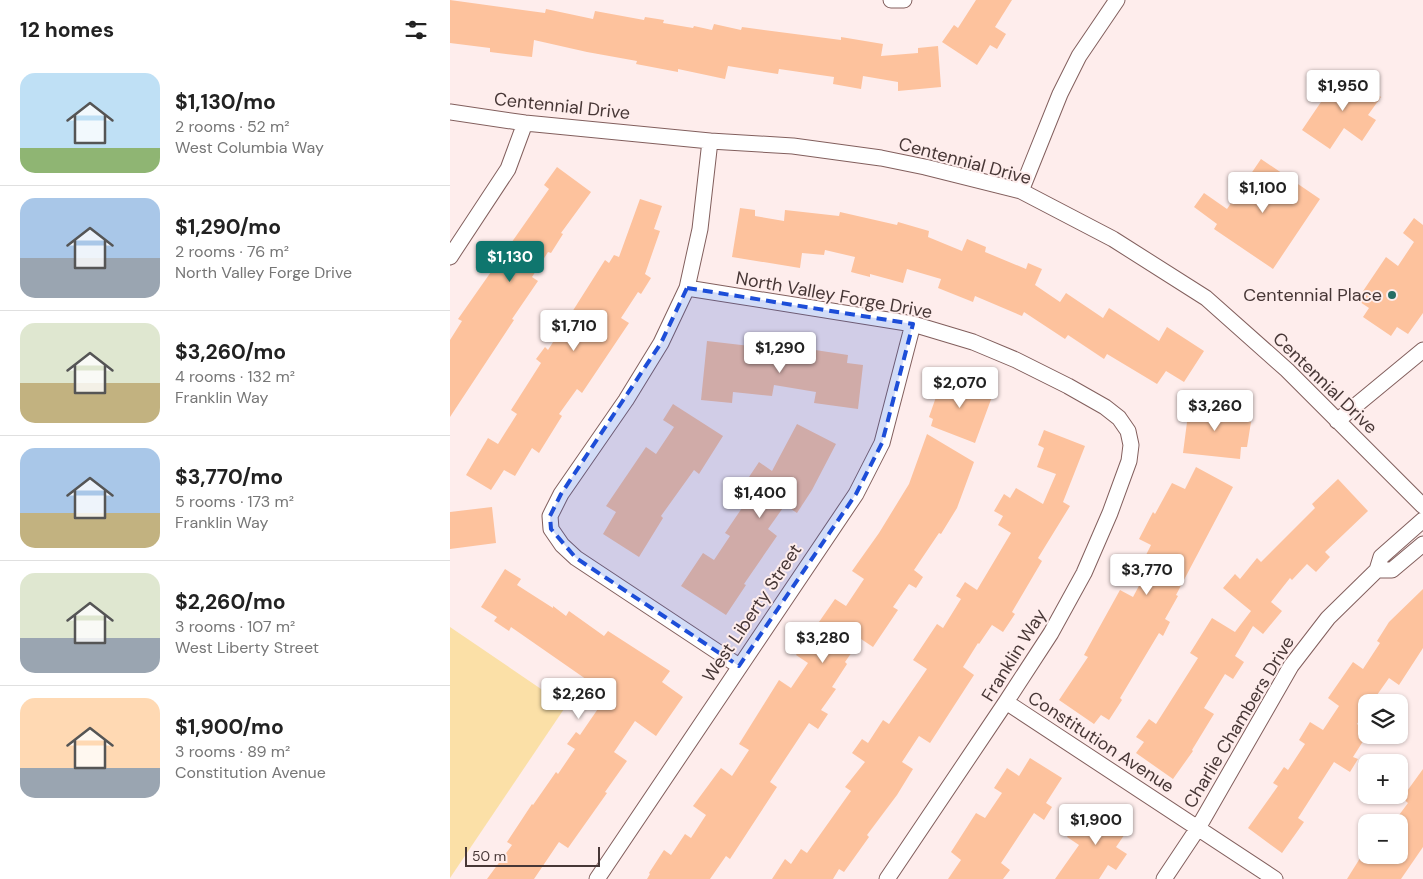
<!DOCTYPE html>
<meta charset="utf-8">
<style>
body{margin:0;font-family:"DM Sans",sans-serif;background:#f2f2f2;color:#222;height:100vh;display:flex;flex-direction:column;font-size:19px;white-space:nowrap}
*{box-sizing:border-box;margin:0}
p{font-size:16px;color:#767676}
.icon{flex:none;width:28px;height:28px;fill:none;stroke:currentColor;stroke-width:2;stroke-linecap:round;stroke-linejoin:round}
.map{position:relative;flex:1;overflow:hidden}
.side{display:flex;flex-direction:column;background:#fff;width:450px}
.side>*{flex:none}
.fabs{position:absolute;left:908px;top:694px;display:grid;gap:10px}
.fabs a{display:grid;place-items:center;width:50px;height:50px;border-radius:10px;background:#fff;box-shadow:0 1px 4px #0004;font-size:25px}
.scale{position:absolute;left:15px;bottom:12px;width:135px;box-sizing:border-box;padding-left:5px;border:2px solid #473736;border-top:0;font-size:14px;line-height:18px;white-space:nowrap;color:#473736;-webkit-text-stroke:4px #feedec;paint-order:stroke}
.price{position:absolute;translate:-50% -42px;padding:0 11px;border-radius:5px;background:#fff;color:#222;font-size:16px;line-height:32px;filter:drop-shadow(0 1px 2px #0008)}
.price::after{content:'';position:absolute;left:50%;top:30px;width:15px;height:11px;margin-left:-8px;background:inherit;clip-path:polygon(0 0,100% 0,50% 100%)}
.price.on{background:#0f766e;color:#fff}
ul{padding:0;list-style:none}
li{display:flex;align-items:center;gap:15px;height:125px;padding:0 20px}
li+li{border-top:1px solid #e0e0e0}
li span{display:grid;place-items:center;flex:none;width:140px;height:100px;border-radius:15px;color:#555}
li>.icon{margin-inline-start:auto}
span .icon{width:60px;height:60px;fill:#fffc;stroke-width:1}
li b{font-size:21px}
h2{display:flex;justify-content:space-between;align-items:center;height:60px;padding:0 20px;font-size:21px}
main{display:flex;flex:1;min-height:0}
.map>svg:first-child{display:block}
.green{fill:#fbe0a7}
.building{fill:#fdc29d}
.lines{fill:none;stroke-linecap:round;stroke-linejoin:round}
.minor-casing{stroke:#825f5d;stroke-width:17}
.minor{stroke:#fff;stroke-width:15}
.marked{fill:#1d4ed8;fill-opacity:0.2;stroke:#1d4ed8;stroke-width:4;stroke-dasharray:10 6;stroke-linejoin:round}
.poi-dot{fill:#266e64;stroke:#feedec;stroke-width:2}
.labels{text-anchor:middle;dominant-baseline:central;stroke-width:4;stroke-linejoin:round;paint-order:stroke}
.street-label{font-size:18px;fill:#473736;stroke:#feedec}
.poi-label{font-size:18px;fill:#473736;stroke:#feedec;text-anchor:end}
</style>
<main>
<section class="side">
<h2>12 homes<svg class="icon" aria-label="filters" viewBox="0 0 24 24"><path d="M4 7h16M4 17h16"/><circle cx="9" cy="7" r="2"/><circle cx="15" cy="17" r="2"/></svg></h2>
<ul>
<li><span style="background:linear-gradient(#bfe0f5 75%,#8fb573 0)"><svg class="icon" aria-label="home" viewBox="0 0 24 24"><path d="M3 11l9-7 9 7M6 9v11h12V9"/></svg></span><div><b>$1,130/mo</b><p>2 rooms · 52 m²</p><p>West Columbia Way</p></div></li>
<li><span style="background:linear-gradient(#a9c7e8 60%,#9aa5b1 0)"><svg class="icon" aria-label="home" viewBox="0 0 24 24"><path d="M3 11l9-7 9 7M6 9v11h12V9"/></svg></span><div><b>$1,290/mo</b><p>2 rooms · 76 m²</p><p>North Valley Forge Drive</p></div></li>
<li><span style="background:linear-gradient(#dfe7d0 60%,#c2b280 0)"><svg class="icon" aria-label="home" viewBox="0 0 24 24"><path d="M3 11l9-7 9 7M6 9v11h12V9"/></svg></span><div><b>$3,260/mo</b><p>4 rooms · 132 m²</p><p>Franklin Way</p></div></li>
<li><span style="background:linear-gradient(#a9c7e8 65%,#c2b280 0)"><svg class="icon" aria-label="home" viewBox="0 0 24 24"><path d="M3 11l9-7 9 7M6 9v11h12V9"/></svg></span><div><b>$3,770/mo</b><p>5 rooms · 173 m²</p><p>Franklin Way</p></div></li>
<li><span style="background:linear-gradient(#dfe7d0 65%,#9aa5b1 0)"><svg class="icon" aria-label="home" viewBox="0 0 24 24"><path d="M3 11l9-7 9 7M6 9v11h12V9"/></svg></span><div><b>$2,260/mo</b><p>3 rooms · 107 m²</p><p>West Liberty Street</p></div></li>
<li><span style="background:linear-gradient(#ffd9b3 70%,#9aa5b1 0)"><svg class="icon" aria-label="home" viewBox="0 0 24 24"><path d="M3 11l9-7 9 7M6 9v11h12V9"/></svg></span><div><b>$1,900/mo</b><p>3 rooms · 89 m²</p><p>Constitution Avenue</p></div></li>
</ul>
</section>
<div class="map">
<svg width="973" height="879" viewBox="0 0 973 879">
<rect width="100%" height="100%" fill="#feedec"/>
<!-- green -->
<path class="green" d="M0,627L116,706L0,878Z"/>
<!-- building -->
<path class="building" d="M0,0L95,13L96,9L143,19L145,11L194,20L195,17L214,20L213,23L243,28L244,26L262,30L264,24L291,30L292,27L391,40V37L433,44L431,56L468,53V48L488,46L491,87L448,91V82L413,76L411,89L383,84L384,77L329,69L328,74L278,66L275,79L228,69V72L186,64L187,61L137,52L84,40L82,57L40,52V48L0,43Z
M526,0H562L545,27L556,34L547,49L540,45L527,65L492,42L504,25L508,28Z
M892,71L931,97L918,115L926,120L912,141L894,128L880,149L852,130Z
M811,159L870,199L823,269L764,229L767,224L744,207L754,193L777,209Z
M107,167L141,192L111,233L113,234L101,253L98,252L82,277L88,281L62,319L64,320L0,417V340L12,321L8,319L99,189L94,185Z
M190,199L212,206L204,229L210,231L195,274L201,278L191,294L188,292L171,318L179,323L132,393L127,389L109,414L112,416L89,453L82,448L65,476L54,470L41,490L16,475L38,438L48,444L67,414L61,410L91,363L86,359L95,347L98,350L155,260L159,263L164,255L169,257Z
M290,208L305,210V216L334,221L335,210L389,216L390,212L447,225L448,222L479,231L478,237L512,251L517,239L536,247L535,252L576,269L578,263L592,269L585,285L610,302L616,293L653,318L659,308L709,341L717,327L754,351L734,382L716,371L707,384L657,354L654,359L618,335L615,339L574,312L572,316L525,296L523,302L488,288L491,279L457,269L453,283L420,274V277L401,272L405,257L375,250L374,255L352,253L350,268L282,257Z
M964,218L973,225V313L958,334L947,327L941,336L913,317L919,308L907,300L936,257L948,266L964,242L953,233Z
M257,341L300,346L299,352L338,358L339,346L398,355L397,363L413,365L408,409L364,403L366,392L324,385L322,396L283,392L282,403L251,400Z
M493,377L543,394L525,443L481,426L483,419L479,417Z
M740,399L757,401V408L790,412L789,420L801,422L797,447H791L790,459L733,453Z
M223,404L273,436L249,474L244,470L211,516L213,518L189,557L153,534L166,512L156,506L196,447L206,454L224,427L213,420Z
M347,424L386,444L362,490L347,513L335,505L318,529L327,536L294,584L296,585L276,615L231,586L253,553L264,560L280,536L275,533L294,505L289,502L304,480L299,477L309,462L322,471Z
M594,430L635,446L613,502L620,506L588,558L592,561L562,612L565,614L553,632L542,625L529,644L528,643L513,667L524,675L480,743L469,736L452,762L463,769L447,795L417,835L419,837L394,872L389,869L383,879H322L335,859L341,864L351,849L357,853L401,791L395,787L415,762L402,753L412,739L418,743L433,720L439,724L477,669L463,660L487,624L493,628L511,599L506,596L515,582L527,590L561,533L548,525L553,516L544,511L554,494L560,498L566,488L593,504L606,474L587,467L594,448L588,445Z
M477,434L524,462L507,508L491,534L489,533L464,570L473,577L466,588L459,584L443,607L448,610L423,647L411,639L395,662L397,664L382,687L386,689L371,710L378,714L368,729L359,723L320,782L327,787L280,859L276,856L260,879H197L200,874L199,873L214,850L221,855L235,834L241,838L256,815L243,806L271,768L282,776L299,750L289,744L329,680L341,688L358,663L346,655L385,599L396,606L414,579L402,571L429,533L459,484Z
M746,467L783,487L726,595L728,596L715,619L720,622L713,636L709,633L670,698L672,700L659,720L651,715L644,724L609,700L638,657L634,655L670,590L683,597L698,569L691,565L701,545L689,539L703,512L705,514L722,483L735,489Z
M888,479L918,511L875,552L880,557L866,572L857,564L842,580L840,578L821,602L832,611L813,634L803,626L785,656L794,662L783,679L775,674L754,708L764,714L742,750L743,751L723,779L686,753L694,742L686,737L699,719L706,724L748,658L740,653L762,618L785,632L801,611L773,588L785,574L790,579L807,558L811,562L865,508L862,504Z
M42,507L46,543L0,549V512Z
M55,569L71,579L67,585L103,608V606L116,616L119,611L154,636L158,631L220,671L212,682L233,697L206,736L185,721L164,752L177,761L155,792L157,793L118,848L109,842L84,879H37L62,845L57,842L82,804L83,805L106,772L108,774L125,749L117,744L126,732L130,735L154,700L139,690L143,684L61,627L59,631L44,621L47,617L31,607Z
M973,589V648L949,685L939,678L922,702H916V711L907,724L916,730L917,735L903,757L908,759L900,772L884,762L848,818L854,822L832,853L798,828L828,786L823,783L834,767L838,770L855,744L849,740L860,722L873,730L889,706L878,698L903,662L913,669L930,643L927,641L939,622Z
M580,758L612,778L596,803L602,807L594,820L584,813L551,863L560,870L553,879H498L511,860L501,852L526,813L535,818L552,793L544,788L557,768L569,776Z
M973,769V847L951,879H897L912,855H949V815L958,803L952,798Z
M649,804L681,825L666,847L677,854L666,870L658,865L649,879H605L629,845L617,837L626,823L633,827Z"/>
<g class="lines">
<defs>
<path id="minor" d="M441,0H454
M0,112L75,123L260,141L343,146L431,158L475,167L571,191L663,239L756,298L837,370L973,506
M260,141L250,229L237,288L211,343L176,400L111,494L100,516L101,529L112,545L126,558L289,666
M571,191L610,94L629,56L667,0
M0,257L58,169L75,123
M237,288L463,324L523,342L566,360L618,386L655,407L669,418L678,431L681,445L679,461L660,513L634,573L601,633L556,702L437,879
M887,421L973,350
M927,570H942L973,544
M556,702L825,879
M147,879L406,494L432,443L463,324
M714,879L748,828L841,666L878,618L927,570L931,557L973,520"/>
</defs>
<!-- minor casing -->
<use href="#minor" class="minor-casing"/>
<!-- minor -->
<use href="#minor" class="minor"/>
</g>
<!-- marked area -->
<path class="marked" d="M237,288L463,324L432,443L406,494L289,666L126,558L101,529L100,516L111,494L211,343Z"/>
<!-- markers -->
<circle class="poi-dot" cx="942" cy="295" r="5"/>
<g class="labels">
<!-- street labels -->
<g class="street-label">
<text transform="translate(112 106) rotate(6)">Centennial Drive</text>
<text transform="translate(515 161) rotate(15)">Centennial Drive</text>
<text transform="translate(384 295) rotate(10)">North Valley Forge Drive</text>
<text transform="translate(875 383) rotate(44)">Centennial Drive</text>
<text transform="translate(302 613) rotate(-56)">West Liberty Street</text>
<text transform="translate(564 655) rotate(-58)">Franklin Way</text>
<text transform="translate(789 722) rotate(-59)">Charlie Chambers Drive</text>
<text transform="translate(651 742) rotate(33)">Constitution Avenue</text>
</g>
<!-- poi labels -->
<g class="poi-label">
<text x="932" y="295">Centennial Place</text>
</g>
</g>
</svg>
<div class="fabs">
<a><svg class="icon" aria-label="layers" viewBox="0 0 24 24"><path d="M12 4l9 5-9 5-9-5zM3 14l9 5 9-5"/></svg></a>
<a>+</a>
<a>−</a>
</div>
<div class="scale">50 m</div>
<b class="price" style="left:893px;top:112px">$1,950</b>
<b class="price" style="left:813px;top:214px">$1,100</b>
<b class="price on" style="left:60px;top:283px">$1,130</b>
<b class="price" style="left:124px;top:352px">$1,710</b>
<b class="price" style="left:330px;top:374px">$1,290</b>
<b class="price" style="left:510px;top:409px">$2,070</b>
<b class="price" style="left:765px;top:432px">$3,260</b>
<b class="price" style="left:310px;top:519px">$1,400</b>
<b class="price" style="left:697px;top:596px">$3,770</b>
<b class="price" style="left:373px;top:664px">$3,280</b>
<b class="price" style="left:129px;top:720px">$2,260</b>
<b class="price" style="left:646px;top:846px">$1,900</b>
</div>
</main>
